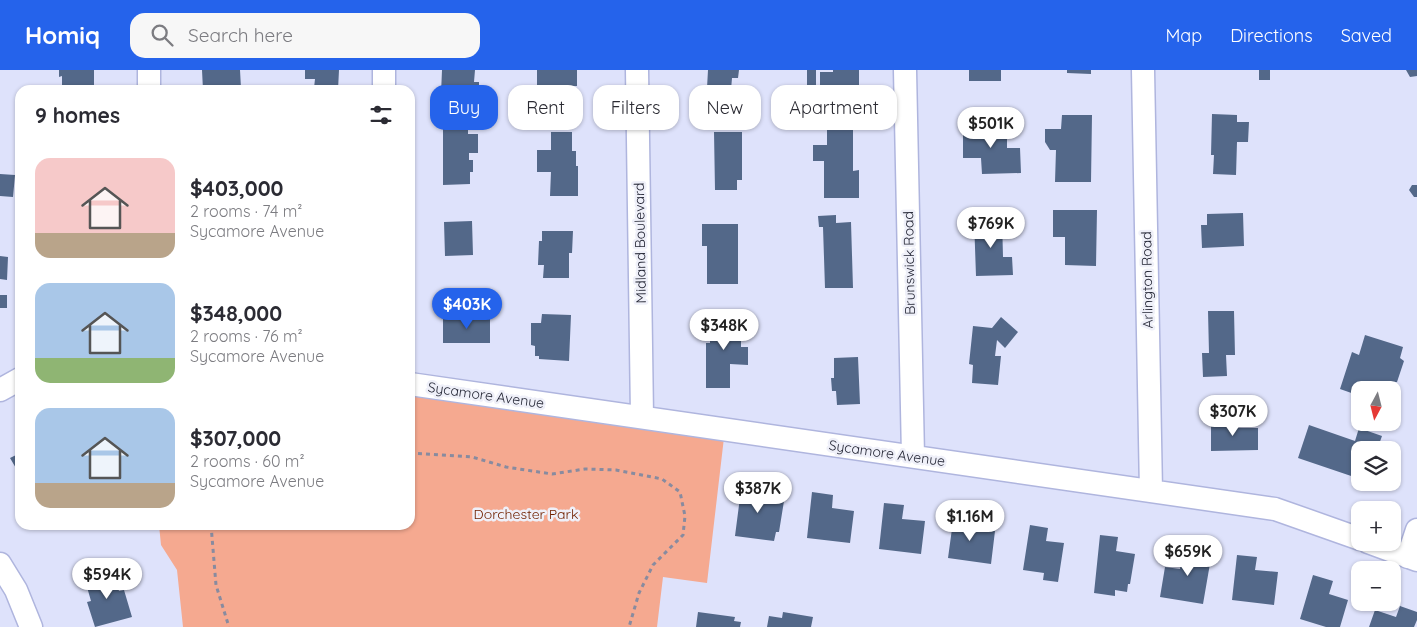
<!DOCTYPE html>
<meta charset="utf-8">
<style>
body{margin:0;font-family:Quicksand,sans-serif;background:#f7f7f7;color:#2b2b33;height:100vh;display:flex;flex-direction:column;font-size:19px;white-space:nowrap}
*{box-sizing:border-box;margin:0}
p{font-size:16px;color:#7c7c81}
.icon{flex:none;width:28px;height:28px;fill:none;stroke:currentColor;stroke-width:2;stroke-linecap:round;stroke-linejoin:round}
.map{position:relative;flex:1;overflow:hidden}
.side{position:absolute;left:15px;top:15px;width:400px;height:445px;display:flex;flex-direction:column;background:#fff;border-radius:15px;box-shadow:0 1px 4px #0004}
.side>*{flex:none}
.guide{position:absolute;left:430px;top:15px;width:475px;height:45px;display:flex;gap:10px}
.needle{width:32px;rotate:187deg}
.tools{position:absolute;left:1351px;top:311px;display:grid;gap:10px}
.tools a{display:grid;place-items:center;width:50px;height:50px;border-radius:10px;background:#fff;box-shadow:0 1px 4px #0004;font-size:25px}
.price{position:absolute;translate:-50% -42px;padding:0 11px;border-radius:18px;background:#fff;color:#222;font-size:16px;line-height:32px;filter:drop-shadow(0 1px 2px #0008)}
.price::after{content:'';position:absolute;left:50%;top:30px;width:15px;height:11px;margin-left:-8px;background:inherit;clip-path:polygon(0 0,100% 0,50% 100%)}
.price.on{background:#2563eb;color:#fff}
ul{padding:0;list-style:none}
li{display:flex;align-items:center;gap:15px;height:125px;padding:0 20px}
li span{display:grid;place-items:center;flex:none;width:140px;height:100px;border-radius:15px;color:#555}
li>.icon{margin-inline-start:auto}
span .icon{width:60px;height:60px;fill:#fffc;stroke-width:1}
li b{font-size:21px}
h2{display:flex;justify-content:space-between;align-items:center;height:60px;padding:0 20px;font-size:21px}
.tag{padding:0 18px;border-radius:15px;background:#fff;box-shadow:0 1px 4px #0004;font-size:18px;line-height:45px}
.tag.on{background:#2563eb;color:#fff}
header{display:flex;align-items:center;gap:30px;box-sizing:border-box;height:70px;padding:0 25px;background:#2563eb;color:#fff}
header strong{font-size:24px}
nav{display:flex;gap:28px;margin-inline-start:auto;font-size:18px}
.search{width:350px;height:45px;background:#f7f7f7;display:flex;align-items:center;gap:12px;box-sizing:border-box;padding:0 18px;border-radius:15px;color:#7c7c81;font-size:19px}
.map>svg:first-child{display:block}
.green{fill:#f5a990}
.building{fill:#536889}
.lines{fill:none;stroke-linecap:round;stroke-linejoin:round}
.street-casing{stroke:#afb5de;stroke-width:25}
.path{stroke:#888b9f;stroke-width:3;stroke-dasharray:4 4;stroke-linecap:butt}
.street{stroke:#fff;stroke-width:22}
.labels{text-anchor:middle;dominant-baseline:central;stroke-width:5;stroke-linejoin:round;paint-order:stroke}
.street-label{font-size:14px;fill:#242635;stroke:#eff0f9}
.park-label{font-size:14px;fill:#712100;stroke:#eff0f9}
</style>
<header>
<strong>Homiq</strong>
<div class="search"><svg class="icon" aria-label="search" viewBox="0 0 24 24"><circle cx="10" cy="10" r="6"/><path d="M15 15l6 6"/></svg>Search here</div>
<nav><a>Map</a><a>Directions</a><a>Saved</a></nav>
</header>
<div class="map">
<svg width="1417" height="557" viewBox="0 0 1417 557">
<rect width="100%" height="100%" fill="#dee2fb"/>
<!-- green -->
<path class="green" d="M410,314L725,359L707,513L663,507L657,557H183L177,500L161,475L159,455H410Z"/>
<!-- building -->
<path class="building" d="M59,0H94V20H62V6L59,7Z
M202,0H240L241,18L203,20Z
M305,0H339L338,20L314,18L315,9H305Z
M442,0H475L474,12H479V26L441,24Z
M537,0H577V16H537Z
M708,0H739L738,8H732L731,20L707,18Z
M807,0H816V17H807Z
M833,0H859V25L837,26V21H820V2H833Z
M969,0H1001V11H969Z
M1067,0H1091V4L1067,3Z
M1259,0H1270V10H1259Z
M1406,0H1417V6L1410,7Z
M1212,44L1237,45V52H1249L1248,72H1237L1236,105L1213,104L1214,85H1211Z
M1062,45H1092L1091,112H1055L1056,80H1050L1045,72V59H1061Z
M1007,54V78H1020L1021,103L982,104L981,88H963V56Z
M827,56H853V101L859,100V128H824V91H813V75H827Z
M443,59H468V64H478V83H469V90H473V102H470V114L443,115Z
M551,62H572V81H576V96H578V126H550L551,102H537V80H551Z
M714,62H742V110H737V120H715Z
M0,104L15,105L13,127L0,126Z
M1412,115H1417V127H1414L1409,120Z
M1053,140H1097L1096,196L1065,195V167H1053Z
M1243,143L1244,176L1202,178L1201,155H1207V144Z
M836,145V153L851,152L853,218H825L823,157H819L818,146Z
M1002,148L1003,187H1012L1013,205L976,206L974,149Z
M472,151L473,185L445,186L444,152Z
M702,154H738V214H707V176H702Z
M542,161H573L572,183H569V208H543L544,195H538L539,171H542Z
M0,186L8,187L7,210L0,209Z
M0,225H7V238H0Z
M1208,241H1234L1235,285H1226L1227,306L1203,307L1202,283H1209Z
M710,243H715V247H737V261H741V277H748V295L730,294V318H706V273H710Z
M542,244L571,245L569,291L539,289V286H535V276L531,275V253H541Z
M443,246H490V273H443Z
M1001,247L1018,262L1005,278L997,270L995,286H1001L998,315L972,313L973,295L969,294L973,256L992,258Z
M1365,265L1403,277L1400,288L1404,291L1397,312H1392L1389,320H1360V326L1340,319L1352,282L1359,285Z
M858,287L860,334L837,335L836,321H832L831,308H834V288Z
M1211,350H1236V358H1258V380L1211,381Z
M1309,355L1355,371L1359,358L1382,366L1377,380H1360V409L1298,388Z
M20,383V405L10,388Z
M742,412L762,414L761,427L784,431L779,462H776L774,471L735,466Z
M812,422L833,425L832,438L854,441L850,473L807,468Z
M884,433L904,435L902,449L925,451L921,484L879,479Z
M954,444L973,447L970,462L976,463L977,459L995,461L991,494L948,488Z
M1030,455L1048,458L1046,471L1064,473L1058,512L1043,510L1044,503L1023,500Z
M1100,465L1118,467L1116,481L1135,484L1130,514H1128L1127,522L1115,520V526L1094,523Z
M1184,477L1212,482L1203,534L1160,527L1165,497L1180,499Z
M1237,485L1257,487L1255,500L1278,502L1274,535L1232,530Z
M113,502L119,521L124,520L132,547L95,557L87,532L91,531L85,510Z
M1313,505L1333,511L1329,524L1348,530L1340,557H1326L1300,549Z
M1400,536L1417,542V550L1414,557H1369L1375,540L1396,547Z
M698,542L735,547L734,551L741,552L740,557H696Z
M783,542L813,547L811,557H767L769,546L782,548Z"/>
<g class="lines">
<defs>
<path id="street" d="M149,0V20
M384,0V20
M637,0L642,346
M905,0L913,386
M1143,0L1151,421
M410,314L1275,439L1360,469
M0,320L20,309
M1368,472L1417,490
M1408,487L1417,460
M0,494L16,520L31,557"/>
</defs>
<!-- street casing -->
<use href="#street" class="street-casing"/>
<!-- path -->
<path class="path" d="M410,383L472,387L506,397L552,404L585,399L616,400L662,409L680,422L685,446L683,465L653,495L639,523L629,557
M211,455L216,515L229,557"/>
<!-- street -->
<use href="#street" class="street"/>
</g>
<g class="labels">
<!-- street labels -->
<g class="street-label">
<text transform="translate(640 173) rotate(-91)">Midland Boulevard</text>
<text transform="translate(909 193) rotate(-91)">Brunswick Road</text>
<text transform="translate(1147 210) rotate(-91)">Arlington Road</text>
<text transform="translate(486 325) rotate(8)">Sycamore Avenue</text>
<text transform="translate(887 383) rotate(8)">Sycamore Avenue</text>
</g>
<!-- park labels -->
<g class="park-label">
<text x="526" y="444">Dorchester Park</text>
</g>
</g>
</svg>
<div class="tools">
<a><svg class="needle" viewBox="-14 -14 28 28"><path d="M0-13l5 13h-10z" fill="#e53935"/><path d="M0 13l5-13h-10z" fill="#7c7c81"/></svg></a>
<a><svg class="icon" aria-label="layers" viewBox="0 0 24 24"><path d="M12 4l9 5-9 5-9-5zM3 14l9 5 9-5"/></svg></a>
<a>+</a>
<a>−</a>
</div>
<b class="price" style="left:991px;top:79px">$501K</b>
<b class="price" style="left:991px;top:179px">$769K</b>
<b class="price on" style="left:467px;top:260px">$403K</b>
<b class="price" style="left:724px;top:281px">$348K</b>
<b class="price" style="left:1233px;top:367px">$307K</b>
<b class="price" style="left:758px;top:444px">$387K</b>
<b class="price" style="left:970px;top:472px">$1.16M</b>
<b class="price" style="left:1188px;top:507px">$659K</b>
<b class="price" style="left:107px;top:530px">$594K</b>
<div class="guide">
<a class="tag on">Buy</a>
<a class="tag">Rent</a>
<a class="tag">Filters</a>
<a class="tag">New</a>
<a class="tag">Apartment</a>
</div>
<section class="side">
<h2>9 homes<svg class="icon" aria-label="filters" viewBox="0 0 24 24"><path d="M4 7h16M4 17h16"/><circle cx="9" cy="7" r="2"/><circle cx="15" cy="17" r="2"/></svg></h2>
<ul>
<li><span style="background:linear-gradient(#f6c9c9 75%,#b9a48a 0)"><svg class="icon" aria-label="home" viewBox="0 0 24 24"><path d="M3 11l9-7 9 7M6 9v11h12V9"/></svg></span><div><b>$403,000</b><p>2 rooms · 74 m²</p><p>Sycamore Avenue</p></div></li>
<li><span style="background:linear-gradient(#a9c7e8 75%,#8fb573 0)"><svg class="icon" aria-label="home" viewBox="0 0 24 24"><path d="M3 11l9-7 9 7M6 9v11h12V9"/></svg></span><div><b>$348,000</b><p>2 rooms · 76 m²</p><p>Sycamore Avenue</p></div></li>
<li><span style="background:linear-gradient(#a9c7e8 75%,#b9a48a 0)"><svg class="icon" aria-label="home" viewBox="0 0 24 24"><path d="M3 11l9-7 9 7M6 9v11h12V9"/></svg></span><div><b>$307,000</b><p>2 rooms · 60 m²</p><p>Sycamore Avenue</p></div></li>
</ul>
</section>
</div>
